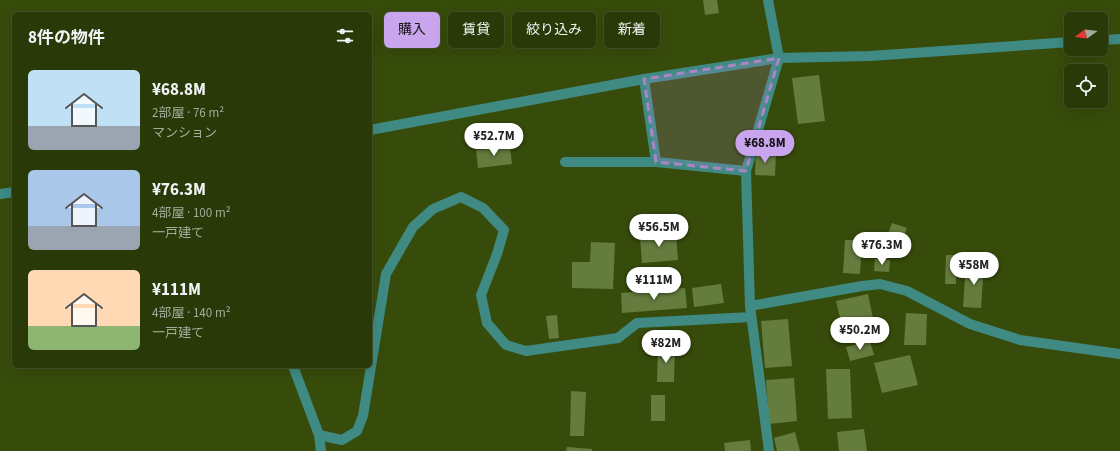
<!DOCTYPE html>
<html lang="ja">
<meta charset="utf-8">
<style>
body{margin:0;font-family:"Source Sans 3","Noto Sans JP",sans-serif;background:#314012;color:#f1f3f6;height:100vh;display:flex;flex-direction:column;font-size:15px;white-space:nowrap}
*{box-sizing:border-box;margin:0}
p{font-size:13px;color:#a5ac9c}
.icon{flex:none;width:22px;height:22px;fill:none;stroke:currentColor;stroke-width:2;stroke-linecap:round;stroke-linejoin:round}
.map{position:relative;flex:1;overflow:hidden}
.sheet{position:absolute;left:12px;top:12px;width:360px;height:356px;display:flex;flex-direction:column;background:#293908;border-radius:6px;box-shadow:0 4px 16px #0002,0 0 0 1px #455329}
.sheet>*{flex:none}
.top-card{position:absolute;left:384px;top:12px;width:380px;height:36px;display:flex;gap:8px}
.needle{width:26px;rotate:255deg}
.tools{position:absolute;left:1064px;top:12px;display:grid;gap:8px}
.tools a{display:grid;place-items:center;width:44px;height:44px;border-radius:6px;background:#293908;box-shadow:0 4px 16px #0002,0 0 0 1px #455329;font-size:20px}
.price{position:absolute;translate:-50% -34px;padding:0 9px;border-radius:14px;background:#fff;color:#222;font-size:13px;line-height:26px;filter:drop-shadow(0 1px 2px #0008)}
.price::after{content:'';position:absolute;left:50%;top:24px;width:12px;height:9px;margin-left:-6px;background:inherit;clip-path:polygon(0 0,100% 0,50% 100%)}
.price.active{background:#c9a5ee;color:#111}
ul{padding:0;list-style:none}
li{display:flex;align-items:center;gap:12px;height:100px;padding:0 16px}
li span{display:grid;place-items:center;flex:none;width:112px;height:80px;border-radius:6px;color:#555}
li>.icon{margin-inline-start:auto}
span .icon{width:48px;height:48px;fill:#fffc;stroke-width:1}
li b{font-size:17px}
h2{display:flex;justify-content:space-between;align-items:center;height:48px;padding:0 16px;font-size:17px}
.chip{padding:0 14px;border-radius:6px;background:#293908;box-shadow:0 4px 16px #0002,0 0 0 1px #455329;font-size:14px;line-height:36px}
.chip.active{background:#c9a5ee;color:#111}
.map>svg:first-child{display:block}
.building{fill:#647c3e}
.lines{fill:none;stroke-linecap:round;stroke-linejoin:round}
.minor{stroke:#3f8b84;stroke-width:10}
.marked{fill:#aa85c7;fill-opacity:0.2;stroke:#aa85c7;stroke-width:3;stroke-dasharray:8 5;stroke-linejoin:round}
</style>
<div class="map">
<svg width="1120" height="451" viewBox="0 0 1120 451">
<rect width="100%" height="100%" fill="#374c0b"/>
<!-- building -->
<path class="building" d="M703,0H717L719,13L705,15Z
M819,75L825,121L798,124L792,78Z
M510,147L512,164L478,168L476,150Z
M756,151L776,153L775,176L755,175Z
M892,223L907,228L903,239L888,234Z
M676,233L678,260L642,263L640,237Z
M845,240H862L860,274L843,273Z
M591,242L615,243L613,289L572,288V262H590Z
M946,255H957L956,284H945Z
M875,259L890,260L889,272L874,271Z
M966,264L984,265L981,308L963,307Z
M721,284L724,303L694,307L692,288Z
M685,288L687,308L622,313L621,293Z
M868,294L876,333L845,339L836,301Z
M906,313L927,314L926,345H904Z
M557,315L559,338L549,339L546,316Z
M788,319L792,366L765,368L761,321Z
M870,341L874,355L850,361L846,347Z
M658,346H675L674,382H657Z
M910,355L918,385L882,393L874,363Z
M826,369H850L852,418L828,419Z
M794,378L797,421L769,424L766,380Z
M571,391L586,392L584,436H570Z
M651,395H665V421H651Z
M864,429L867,451H839L837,432Z
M795,432L800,451H777L774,438Z
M750,440L751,451H725L724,443Z
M567,447L592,449V451H566Z"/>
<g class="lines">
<!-- minor -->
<path class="minor" d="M768,0L779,58L746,171L750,306L769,451
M1101,40L1120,39
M370,130L644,79L779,58L870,56L1071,42
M565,162H656L644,79
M656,162L746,171
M0,194L14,192
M750,306L862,286L880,284L907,291L970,324L1020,340L1120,354
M293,366L319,435L321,451
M319,435L342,440L357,431L363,416L386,274L413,227L433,209L461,197L483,208L504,230L497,254L481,295L487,323L506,345L526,351L618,338L637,323L751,317"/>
</g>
<!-- marked area -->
<path class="marked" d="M779,58L746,171L656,162L644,79Z"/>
</svg>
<div class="tools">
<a><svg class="needle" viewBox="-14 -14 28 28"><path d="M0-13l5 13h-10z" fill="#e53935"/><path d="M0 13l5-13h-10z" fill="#a5ac9c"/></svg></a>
<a><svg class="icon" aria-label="locate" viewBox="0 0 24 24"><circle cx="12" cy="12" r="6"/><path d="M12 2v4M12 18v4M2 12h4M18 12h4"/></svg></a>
</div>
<b class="price" style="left:494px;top:157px">¥52.7M</b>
<b class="price active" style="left:765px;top:164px">¥68.8M</b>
<b class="price" style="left:659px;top:248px">¥56.5M</b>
<b class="price" style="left:882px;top:266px">¥76.3M</b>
<b class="price" style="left:974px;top:286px">¥58M</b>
<b class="price" style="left:654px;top:301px">¥111M</b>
<b class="price" style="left:860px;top:351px">¥50.2M</b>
<b class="price" style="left:666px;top:364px">¥82M</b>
<div class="top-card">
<a class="chip active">購入</a>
<a class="chip">賃貸</a>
<a class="chip">絞り込み</a>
<a class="chip">新着</a>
</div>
<section class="sheet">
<h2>8件の物件<svg class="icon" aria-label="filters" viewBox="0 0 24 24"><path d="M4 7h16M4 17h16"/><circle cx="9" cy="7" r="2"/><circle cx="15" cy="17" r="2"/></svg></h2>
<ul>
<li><span style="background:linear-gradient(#bfe0f5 70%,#9aa5b1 0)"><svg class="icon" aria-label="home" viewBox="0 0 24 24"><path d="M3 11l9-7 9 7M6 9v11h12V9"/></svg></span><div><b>¥68.8M</b><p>2部屋 · 76 m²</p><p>マンション</p></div></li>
<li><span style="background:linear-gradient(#a9c7e8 70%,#9aa5b1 0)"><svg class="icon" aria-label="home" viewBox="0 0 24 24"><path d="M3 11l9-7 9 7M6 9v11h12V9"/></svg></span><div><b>¥76.3M</b><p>4部屋 · 100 m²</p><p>一戸建て</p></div></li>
<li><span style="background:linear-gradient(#ffd9b3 70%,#8fb573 0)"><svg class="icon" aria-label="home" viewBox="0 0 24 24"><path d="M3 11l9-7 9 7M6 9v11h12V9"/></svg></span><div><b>¥111M</b><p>4部屋 · 140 m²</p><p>一戸建て</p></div></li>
</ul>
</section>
</div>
